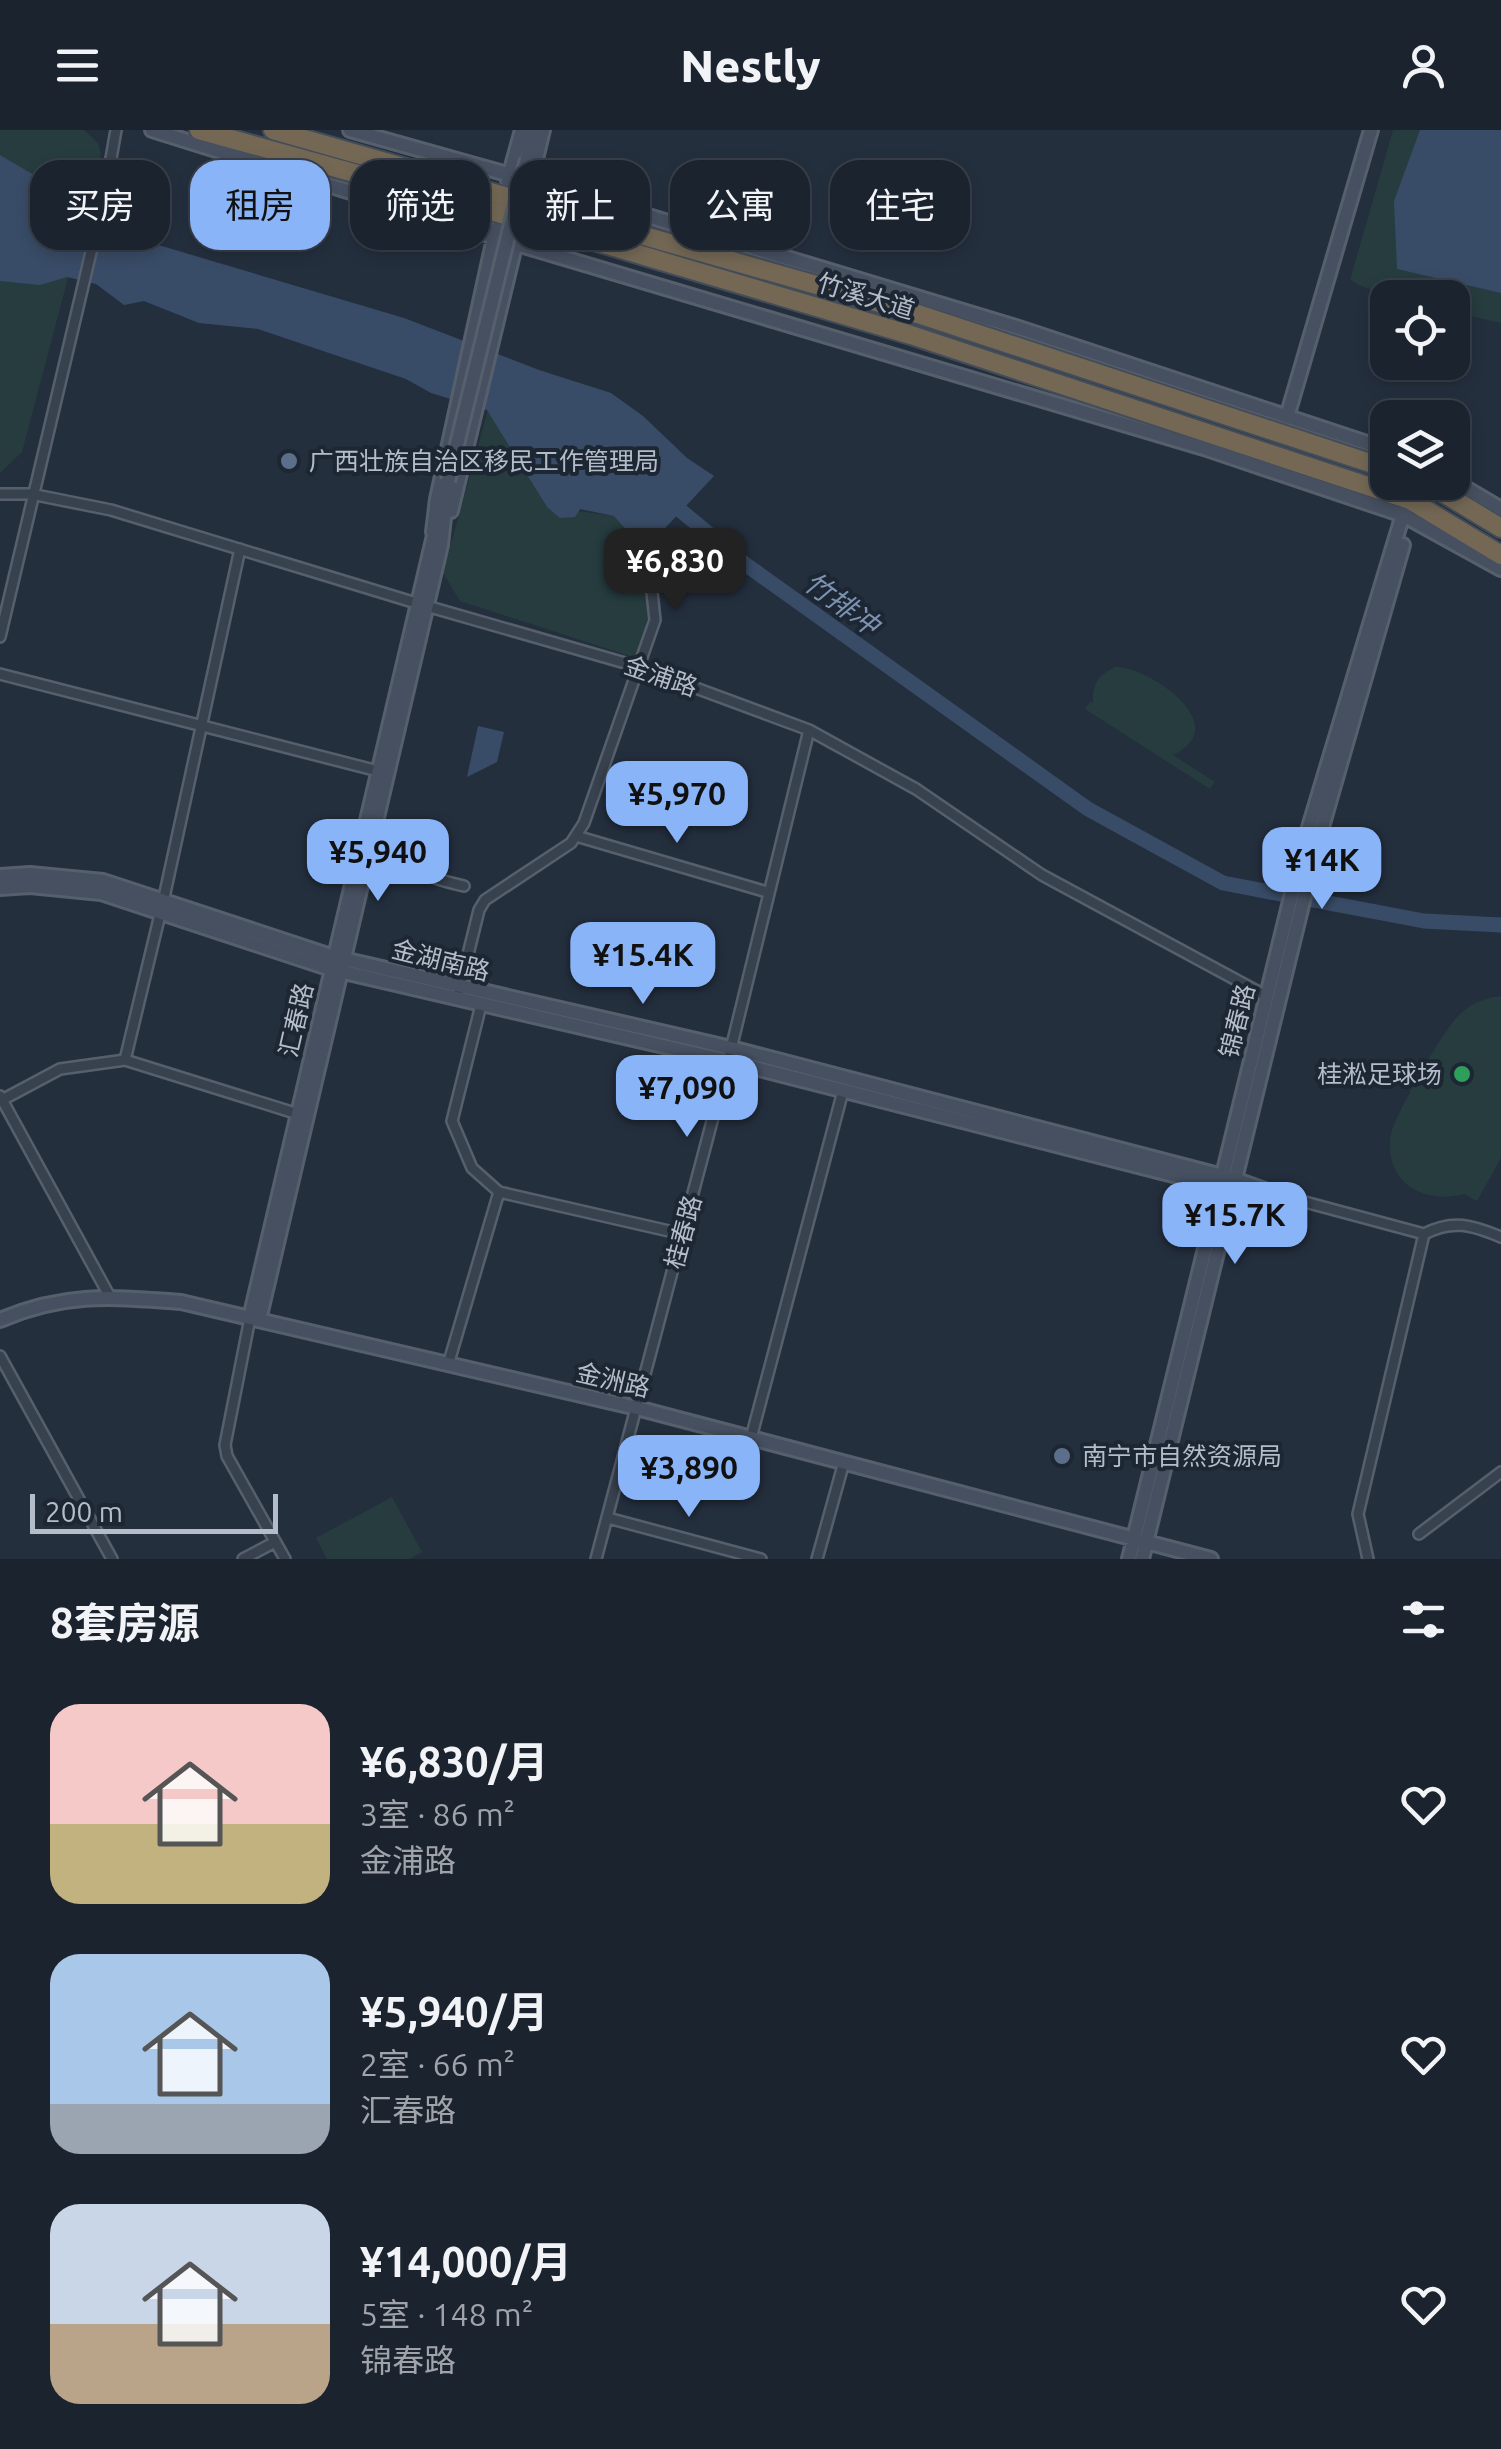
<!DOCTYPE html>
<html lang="zh">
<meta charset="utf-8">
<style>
body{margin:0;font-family:Ubuntu,"Noto Sans SC",sans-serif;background:#242b36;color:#f1f3f6;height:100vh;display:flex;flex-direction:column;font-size:38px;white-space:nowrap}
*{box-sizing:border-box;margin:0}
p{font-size:32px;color:#a0a4aa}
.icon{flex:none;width:55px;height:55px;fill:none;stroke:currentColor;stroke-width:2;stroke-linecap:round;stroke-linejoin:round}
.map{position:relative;height:1429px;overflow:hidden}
.sheet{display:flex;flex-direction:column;background:#1b232e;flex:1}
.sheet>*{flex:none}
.top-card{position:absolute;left:30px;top:30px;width:1000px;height:90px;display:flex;gap:20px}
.tools{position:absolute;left:1370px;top:150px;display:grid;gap:20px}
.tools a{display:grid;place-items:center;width:100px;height:100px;border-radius:20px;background:#1b232e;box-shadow:0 5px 15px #0003,0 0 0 2px #39404a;font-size:50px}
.scale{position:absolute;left:30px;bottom:25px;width:248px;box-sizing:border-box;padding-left:10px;border:5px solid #b4bcc9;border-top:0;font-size:28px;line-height:35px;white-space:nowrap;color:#b4bcc9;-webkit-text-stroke:8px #1d2633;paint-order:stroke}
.price{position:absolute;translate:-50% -85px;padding:0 22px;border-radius:20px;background:#8ab4f8;color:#111;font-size:32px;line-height:65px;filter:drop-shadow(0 2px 5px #0008)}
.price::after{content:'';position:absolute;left:50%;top:60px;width:30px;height:22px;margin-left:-15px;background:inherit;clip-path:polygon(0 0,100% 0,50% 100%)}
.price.selected{background:#222;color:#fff}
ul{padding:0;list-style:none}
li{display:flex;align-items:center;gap:30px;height:250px;padding:0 50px}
li span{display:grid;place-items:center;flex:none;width:280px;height:200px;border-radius:30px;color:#555}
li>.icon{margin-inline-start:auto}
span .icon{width:120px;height:120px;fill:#fffc;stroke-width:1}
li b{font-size:42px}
h2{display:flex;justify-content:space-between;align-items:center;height:120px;padding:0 50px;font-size:42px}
.tag{padding:0 35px;border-radius:30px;background:#1b232e;box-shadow:0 5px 15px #0003,0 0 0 2px #39404a;font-size:35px;line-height:90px}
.tag.selected{background:#8ab4f8;color:#111}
header{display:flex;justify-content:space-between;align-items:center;height:130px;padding:0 50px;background:#1b232e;font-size:45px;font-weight:800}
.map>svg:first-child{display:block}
.green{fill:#263c3f}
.water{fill:#394c67}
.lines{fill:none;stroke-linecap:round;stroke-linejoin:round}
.river{stroke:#394c67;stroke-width:15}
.street-casing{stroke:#565f6c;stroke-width:14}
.secondary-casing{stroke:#565f6c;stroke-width:18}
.highway-casing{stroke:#434c59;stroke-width:22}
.street{stroke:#38414e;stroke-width:9}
.secondary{stroke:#465061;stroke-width:12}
.highway{stroke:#746855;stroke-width:18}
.secondary-bridge-casing{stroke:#565f6c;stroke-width:18;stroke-linecap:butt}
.secondary-bridge{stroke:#465061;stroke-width:12}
.service-dot{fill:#5c6f8a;stroke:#1d2633;stroke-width:4}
.leisure-dot{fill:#2e9e5b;stroke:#1d2633;stroke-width:4}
.labels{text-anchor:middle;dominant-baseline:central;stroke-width:8;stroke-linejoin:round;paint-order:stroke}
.street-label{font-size:25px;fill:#b4bcc9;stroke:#1d2633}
.poi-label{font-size:25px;fill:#b4bcc9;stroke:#1d2633;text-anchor:start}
.water-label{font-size:28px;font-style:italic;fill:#7c92b1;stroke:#1d2633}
</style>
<header><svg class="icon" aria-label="menu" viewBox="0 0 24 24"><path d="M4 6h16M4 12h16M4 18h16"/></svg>Nestly<svg class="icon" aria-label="person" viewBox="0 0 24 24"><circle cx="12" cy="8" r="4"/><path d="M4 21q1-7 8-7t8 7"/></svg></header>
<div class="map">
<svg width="1501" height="1429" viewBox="0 0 1501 1429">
<rect width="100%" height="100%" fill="#242f3e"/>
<!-- green -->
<path class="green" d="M0,0H84L98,13L101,23L22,322L0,343Z
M1393,0H1501V193L1453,182L1452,168C1414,167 1384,169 1350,150Z
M488,280L547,377L614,386L633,408L654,410L644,430L650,481L636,528L460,471L443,443Z
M1115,537C1146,535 1237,595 1173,625L1215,652L1210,659L1085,579L1090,572L1093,573C1092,555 1098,545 1115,537Z
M1493,867H1501V1028L1477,1071L1464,1064C1424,1075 1383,1052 1391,1005C1394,986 1445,897 1460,884C1469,875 1481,870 1493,867Z
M392,1367L422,1422L409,1429H327L316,1408Z"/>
<!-- water -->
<path class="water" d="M1420,0H1501V163L1397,139L1394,71Z
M0,25L34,45L81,92L404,188L539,240L611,263L643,286L687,328L714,346L654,410L633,408L614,386L580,379L575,387L560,388L547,377L487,280L431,263L406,249L258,199L199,193L144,171L124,175L96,154L67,147L40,155L0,151Z
M478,596L504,602L497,632L467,647Z"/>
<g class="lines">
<!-- river -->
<path class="river" d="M668,370L745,434L1088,679L1223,753L1424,791L1501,795"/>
<defs>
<path id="street" d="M0,364H31L111,380L416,473L639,537L809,600L916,659L1042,745L1266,866
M0,507L105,63L116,0
M0,544L378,641
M374,700L423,709C420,748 428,747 464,756
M576,706L767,762
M459,861L479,780L485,770L571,713L584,693L655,490L649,434L651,425L661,411
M481,875L452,991L472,1038L499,1062L682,1104
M125,930L163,772L240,419
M0,966L110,1167
M0,971L60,939L125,930L298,984
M1279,1065L1424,1104
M250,1188L225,1315L227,1326L285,1429
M0,1226L112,1429
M448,1235L499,1062
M751,1308L843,961
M608,1388L761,1429
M1419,1404L1501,1342
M243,1429L275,1412
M596,1429L728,931L809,600
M817,1429L844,1332
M1368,1429L1358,1384L1424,1104C1453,1089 1472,1095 1501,1107"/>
<path id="secondary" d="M152,0L517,114L1204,318L1403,385L1501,439
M350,0L532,51L1016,197L1388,320
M527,29L534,0
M508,51L522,0
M1287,287L1371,0
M1452,350L1501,379
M451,381L543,0
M433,402L437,369L496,99
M0,746L30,744L103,751L334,827L731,918L1234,1049L1279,1065
M0,758L30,756L101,763L331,839L728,931L1220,1057L1258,1063
M250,1188L436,397
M0,1190C65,1162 112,1167 181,1172L637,1278L1211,1429
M259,1190L441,415L448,351
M1129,1429L1304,714L1404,381
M1142,1429L1316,718L1403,415"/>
<path id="highway" d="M199,0L523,90L911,205L1410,370L1501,425
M273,0L918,184L1388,339
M1425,352L1501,398"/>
</defs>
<!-- street casing -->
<use href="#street" class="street-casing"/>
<!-- secondary casing -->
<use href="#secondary" class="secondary-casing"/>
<!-- highway casing -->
<use href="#highway" class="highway-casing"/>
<!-- street -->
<use href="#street" class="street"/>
<!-- secondary -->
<use href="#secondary" class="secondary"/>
<!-- highway -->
<use href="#highway" class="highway"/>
<defs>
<path id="secondary-bridge" d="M448,351L527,29"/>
</defs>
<!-- secondary-bridge casing -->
<use href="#secondary-bridge" class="secondary-bridge-casing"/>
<!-- secondary-bridge -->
<use href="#secondary-bridge" class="secondary-bridge"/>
</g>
<!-- markers -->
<g class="service-dot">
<circle cx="289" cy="331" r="10"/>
<circle cx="1062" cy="1326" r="10"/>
</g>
<circle class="leisure-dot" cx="1462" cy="944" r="10"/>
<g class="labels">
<!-- street labels -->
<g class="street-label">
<text transform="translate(866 166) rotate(17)">竹溪大道</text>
<text transform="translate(661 546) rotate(19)">金浦路</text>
<text transform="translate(441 830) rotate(14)">金湖南路</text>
<text transform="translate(296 890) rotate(-77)">汇春路</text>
<text transform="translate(1237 891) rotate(-76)">锦春路</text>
<text transform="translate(683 1102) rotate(-75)">桂春路</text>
<text transform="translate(613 1250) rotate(13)">金洲路</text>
</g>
<!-- poi labels -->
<g class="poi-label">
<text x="309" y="331">广西壮族自治区移民工作管理局</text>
<text x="1442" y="944" text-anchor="end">桂淞足球场</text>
<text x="1082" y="1326">南宁市自然资源局</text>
</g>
<!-- water labels -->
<g class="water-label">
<text transform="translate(842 473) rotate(36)">竹排冲</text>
</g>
</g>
</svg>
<div class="tools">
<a><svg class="icon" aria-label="locate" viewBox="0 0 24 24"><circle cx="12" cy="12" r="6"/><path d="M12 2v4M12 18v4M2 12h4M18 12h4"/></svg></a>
<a><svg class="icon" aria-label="layers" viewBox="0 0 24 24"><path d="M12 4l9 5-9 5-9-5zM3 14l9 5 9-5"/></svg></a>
</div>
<div class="scale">200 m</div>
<b class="price selected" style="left:675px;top:483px">¥6,830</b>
<b class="price" style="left:677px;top:716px">¥5,970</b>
<b class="price" style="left:378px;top:774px">¥5,940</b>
<b class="price" style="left:1322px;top:782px">¥14K</b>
<b class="price" style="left:643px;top:877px">¥15.4K</b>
<b class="price" style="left:687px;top:1010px">¥7,090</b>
<b class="price" style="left:1235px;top:1137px">¥15.7K</b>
<b class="price" style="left:689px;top:1390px">¥3,890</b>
<div class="top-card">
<a class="tag">买房</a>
<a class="tag selected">租房</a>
<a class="tag">筛选</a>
<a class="tag">新上</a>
<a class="tag">公寓</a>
<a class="tag">住宅</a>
</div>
</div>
<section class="sheet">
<h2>8套房源<svg class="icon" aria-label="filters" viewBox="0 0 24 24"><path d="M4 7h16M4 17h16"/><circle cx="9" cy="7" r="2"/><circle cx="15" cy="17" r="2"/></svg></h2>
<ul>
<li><span style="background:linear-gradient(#f6c9c9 60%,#c2b280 0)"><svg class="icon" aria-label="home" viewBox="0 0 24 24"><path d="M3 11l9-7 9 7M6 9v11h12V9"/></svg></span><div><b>¥6,830/月</b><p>3室 · 86 m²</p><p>金浦路</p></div><svg class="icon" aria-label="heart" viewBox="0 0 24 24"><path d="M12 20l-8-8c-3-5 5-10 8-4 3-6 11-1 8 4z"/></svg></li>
<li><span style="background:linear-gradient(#a9c7e8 75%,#9aa5b1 0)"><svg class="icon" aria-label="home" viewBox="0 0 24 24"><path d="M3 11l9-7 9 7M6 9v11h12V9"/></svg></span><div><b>¥5,940/月</b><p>2室 · 66 m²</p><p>汇春路</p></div><svg class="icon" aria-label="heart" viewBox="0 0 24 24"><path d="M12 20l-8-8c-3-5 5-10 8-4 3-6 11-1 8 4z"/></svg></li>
<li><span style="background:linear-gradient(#c9d6e8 60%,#b9a48a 0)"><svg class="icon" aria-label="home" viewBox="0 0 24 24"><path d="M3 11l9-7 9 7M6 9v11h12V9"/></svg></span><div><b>¥14,000/月</b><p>5室 · 148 m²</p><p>锦春路</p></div><svg class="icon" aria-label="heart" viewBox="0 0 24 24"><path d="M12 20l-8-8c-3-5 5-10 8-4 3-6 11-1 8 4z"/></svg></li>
</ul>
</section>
